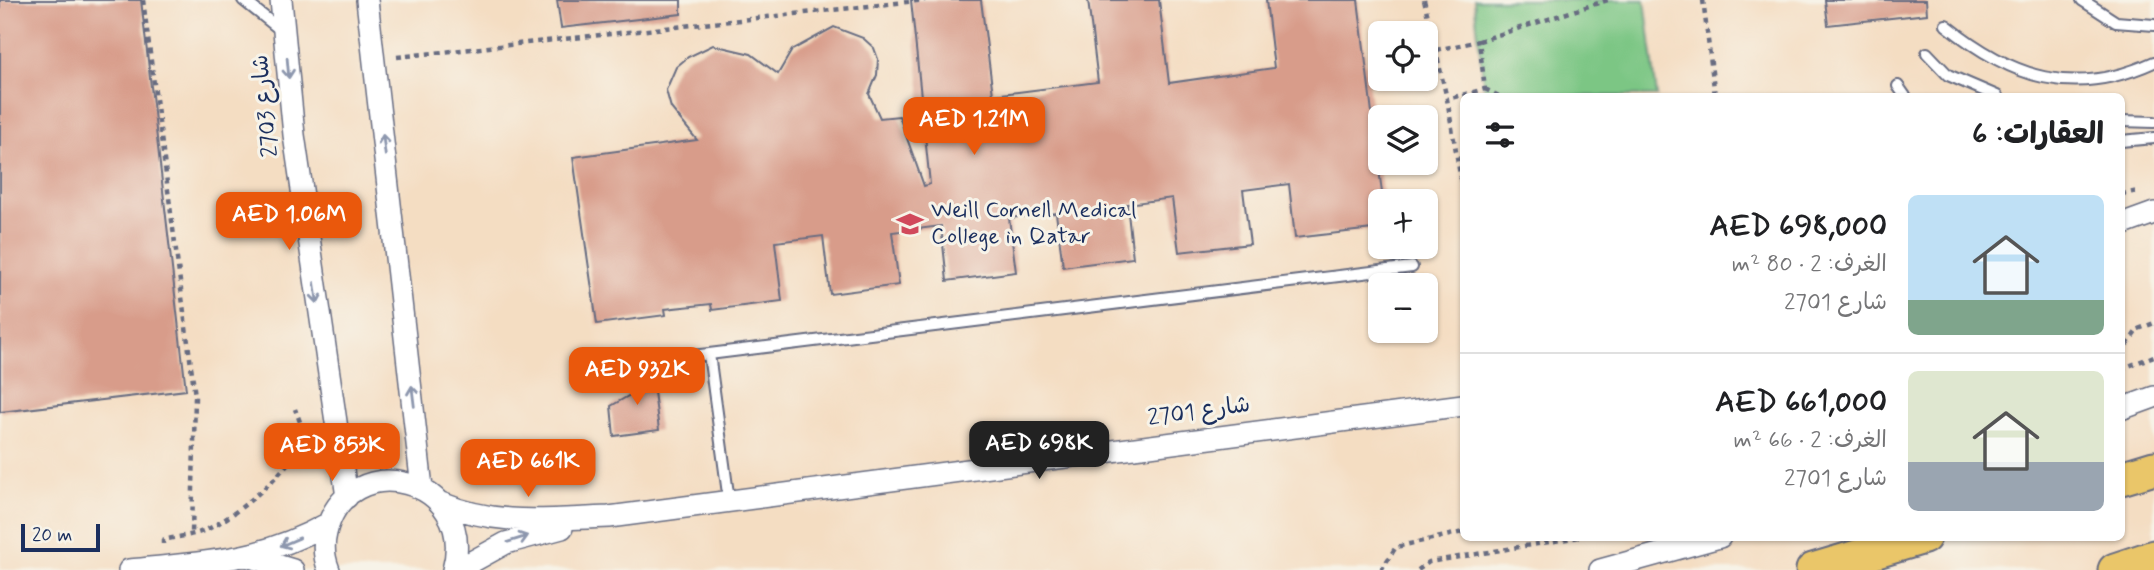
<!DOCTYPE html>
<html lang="ar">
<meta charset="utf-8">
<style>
body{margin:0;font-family:Mynerve,"Playpen Sans Arabic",sans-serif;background:#f6f6f6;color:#202124;direction:rtl;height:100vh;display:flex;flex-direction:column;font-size:26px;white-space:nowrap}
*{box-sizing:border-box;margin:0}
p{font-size:23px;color:#757577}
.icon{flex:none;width:38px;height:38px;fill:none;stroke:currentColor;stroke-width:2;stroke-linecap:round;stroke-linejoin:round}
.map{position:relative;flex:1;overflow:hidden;direction:ltr}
.drawer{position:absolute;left:1460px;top:93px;width:665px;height:448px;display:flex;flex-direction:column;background:#fff;border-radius:10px;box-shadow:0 2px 5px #0004;direction:rtl}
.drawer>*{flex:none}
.fabs{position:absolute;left:1368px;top:21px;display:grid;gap:14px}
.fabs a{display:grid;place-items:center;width:70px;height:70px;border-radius:10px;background:#fff;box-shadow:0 2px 5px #0004;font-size:35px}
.scale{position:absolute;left:21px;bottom:18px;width:79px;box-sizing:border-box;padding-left:7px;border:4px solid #1b2f5e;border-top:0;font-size:19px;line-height:24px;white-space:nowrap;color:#1b2f5e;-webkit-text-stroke:5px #f7f3e8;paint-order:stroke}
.price{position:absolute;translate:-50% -60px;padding:0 16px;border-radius:14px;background:#ea580c;color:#fff;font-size:23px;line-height:46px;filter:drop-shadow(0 2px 4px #0008)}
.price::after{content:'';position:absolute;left:50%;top:42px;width:21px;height:16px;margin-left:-10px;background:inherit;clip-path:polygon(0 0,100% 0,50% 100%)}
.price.current{background:#222;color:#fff}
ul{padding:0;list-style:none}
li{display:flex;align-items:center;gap:21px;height:175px;padding:0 21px}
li+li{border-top:2px solid #e0e0e0}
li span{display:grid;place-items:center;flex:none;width:196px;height:140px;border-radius:10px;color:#555}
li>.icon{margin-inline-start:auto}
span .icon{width:84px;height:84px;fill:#fffc;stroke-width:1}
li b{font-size:30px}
h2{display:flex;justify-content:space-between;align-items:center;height:84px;padding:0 21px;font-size:30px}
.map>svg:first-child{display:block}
.green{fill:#7bc684;stroke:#4b7a71;stroke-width:2}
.building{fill:#d89c8a}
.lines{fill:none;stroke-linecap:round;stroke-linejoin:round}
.lane-casing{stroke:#676c81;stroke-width:14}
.street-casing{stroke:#676c81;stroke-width:24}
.primary-casing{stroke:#676c81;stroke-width:37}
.path{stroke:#676c81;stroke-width:4.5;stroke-dasharray:5 5;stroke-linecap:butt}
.lane{stroke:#fff;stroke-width:10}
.street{stroke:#fff;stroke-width:21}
.primary{stroke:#eac669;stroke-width:33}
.oneway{stroke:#8d97ae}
.labels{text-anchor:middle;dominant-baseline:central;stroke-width:6;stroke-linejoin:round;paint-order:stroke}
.street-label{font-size:23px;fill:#1b2f5e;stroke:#f7f3e8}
.poi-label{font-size:23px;fill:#1b2f5e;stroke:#f7f3e8;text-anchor:start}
</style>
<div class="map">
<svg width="2154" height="570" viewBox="0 0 2154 570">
<rect width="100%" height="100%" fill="#f7f3e8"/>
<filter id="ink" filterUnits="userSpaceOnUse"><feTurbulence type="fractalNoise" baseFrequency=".0143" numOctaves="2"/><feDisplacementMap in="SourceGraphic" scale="14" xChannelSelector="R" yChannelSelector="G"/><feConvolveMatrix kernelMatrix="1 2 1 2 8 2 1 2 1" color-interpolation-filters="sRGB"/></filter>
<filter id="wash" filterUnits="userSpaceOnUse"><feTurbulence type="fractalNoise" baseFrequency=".00686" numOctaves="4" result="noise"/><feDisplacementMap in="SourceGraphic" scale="28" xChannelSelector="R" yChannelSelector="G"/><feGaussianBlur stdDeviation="1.57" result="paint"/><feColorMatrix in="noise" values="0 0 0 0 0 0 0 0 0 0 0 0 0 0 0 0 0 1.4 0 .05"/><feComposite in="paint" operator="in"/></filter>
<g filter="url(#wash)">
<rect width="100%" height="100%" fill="#f4ddc2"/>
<!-- green -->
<path class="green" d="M1474,0H1645L1657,96H1485Z"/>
<g id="blocks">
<!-- building -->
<path class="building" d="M0,0H141L186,390L0,412Z
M557,0H681V14L561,28Z
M911,0H981L993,95L1098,82L1088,0H1159L1169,83L1274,68L1266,0H1358L1383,201L1381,228L1295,238L1289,184L1243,190L1250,244L1179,252L1172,198L1127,204L1133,258L1063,267L1056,213L1009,218L1016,272L947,281L941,226L892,232L899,285L830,294L823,236L775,242L782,301L712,310L711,304L665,309L666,315L597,324L573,157L697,140L671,108L666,90L676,67L688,57L713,45L751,54L778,74L792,50L834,27L863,38L874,48L878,59L877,75L869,94L880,118L899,116L924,186L930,184Z
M1825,0H1926L1927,14L1828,25Z
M651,369L659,430L614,436L611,406L630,395L628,372Z"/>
</g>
</g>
<g filter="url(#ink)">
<use href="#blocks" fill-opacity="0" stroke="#676c81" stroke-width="2"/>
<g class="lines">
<defs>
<path id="lane" d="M243,0L282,31
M2082,0L2116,22L2154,25
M1946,25C2012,78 2073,99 2154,62
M1927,53L1948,75L1997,96
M1898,86L1905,96
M2121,121L2154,122
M2121,141L2154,138
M612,365L709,354
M729,501L709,354L1412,267"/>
<path id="street" d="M281,0L294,135L347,497
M367,0L422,488
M2121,225L2154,213
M2121,409L2154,397
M441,503C500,527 547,519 609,517L1463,405
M250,557L293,570
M129,570C206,562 259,562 329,523
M329,570C324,558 323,545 326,533C346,445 479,477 453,570
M457,570L506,543L562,528
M1600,570L1720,537"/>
<path id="primary" d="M2121,478L2154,468
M1813,570L1924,537
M2115,570L2154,557"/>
</defs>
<!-- lane casing -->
<use href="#lane" class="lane-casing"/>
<!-- street casing -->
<use href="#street" class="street-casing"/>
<!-- primary casing -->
<use href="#primary" class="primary-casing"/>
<!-- path -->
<path class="path" d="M143,0L195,396L192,535
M1424,0L1447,99L1463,192
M1703,0L1715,96
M1479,41L1608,0
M1436,50L1479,41L1485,89L1447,99
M397,57L925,0
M1485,89L1499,96
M2121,194L2139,191
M2121,353L2138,329L2154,323
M2121,369L2154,356
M163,544V540C179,536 195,536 210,528C235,516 300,464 302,435C303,427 298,417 295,409
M1381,570L1396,547L1463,532
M1418,570L1429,562L1579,537"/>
<!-- lane -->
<use href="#lane" class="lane"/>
<!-- street -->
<use href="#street" class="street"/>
<!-- primary -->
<use href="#primary" class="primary"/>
</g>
<!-- one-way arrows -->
<defs><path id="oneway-shaft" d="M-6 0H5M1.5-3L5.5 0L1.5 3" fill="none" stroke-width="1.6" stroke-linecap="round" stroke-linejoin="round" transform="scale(1.75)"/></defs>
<g class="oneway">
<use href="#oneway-shaft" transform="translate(288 68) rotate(85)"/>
<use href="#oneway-shaft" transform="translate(384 145) rotate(-97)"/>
<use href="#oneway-shaft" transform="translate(316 293) rotate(82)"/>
<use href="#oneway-shaft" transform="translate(413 396) rotate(-97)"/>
<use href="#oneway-shaft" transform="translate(518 539) rotate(-17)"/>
<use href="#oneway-shaft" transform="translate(290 542) rotate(157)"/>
</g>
</g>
<!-- icons -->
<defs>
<symbol id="university-bare" viewBox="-9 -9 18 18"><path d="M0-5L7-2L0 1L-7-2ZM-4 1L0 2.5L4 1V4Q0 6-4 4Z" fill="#d1495b" stroke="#f7f3e8" stroke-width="2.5" paint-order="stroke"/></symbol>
</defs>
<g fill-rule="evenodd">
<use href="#university-bare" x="891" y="205" width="38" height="38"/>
</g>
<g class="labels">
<!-- street labels -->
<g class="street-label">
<text transform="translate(266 106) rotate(-96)">شارع 2703</text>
<text transform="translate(1199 412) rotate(-8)">شارع 2701</text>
</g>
<!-- poi labels -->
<g class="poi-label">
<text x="931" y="211">Weill Cornell Medical<tspan x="931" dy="26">College in Qatar</tspan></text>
</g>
</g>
</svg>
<div class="fabs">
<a><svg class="icon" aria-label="locate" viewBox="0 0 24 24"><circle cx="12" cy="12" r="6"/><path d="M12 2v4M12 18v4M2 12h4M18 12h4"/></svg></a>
<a><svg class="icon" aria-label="layers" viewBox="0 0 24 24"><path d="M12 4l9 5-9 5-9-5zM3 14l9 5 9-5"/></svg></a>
<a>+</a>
<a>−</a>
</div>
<div class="scale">20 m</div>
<b class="price" style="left:974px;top:157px">AED 1.21M</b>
<b class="price" style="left:289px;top:252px">AED 1.06M</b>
<b class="price" style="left:637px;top:407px">AED 932K</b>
<b class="price current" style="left:1039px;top:481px">AED 698K</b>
<b class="price" style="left:332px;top:483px">AED 853K</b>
<b class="price" style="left:528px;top:499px">AED 661K</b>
<section class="drawer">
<h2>العقارات: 6<svg class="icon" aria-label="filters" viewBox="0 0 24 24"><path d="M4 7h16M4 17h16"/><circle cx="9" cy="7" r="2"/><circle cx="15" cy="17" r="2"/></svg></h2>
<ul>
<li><span style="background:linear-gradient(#bfe0f5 75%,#7fa58c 0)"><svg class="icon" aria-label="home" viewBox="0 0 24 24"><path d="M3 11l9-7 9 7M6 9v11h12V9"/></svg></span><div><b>AED 698,000</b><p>الغرف: 2 · 80 m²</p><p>شارع 2701</p></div></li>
<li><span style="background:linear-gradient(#dfe7d0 65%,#9aa5b1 0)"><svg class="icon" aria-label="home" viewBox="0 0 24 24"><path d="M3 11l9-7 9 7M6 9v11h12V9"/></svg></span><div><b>AED 661,000</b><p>الغرف: 2 · 66 m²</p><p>شارع 2701</p></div></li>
</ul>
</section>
</div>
